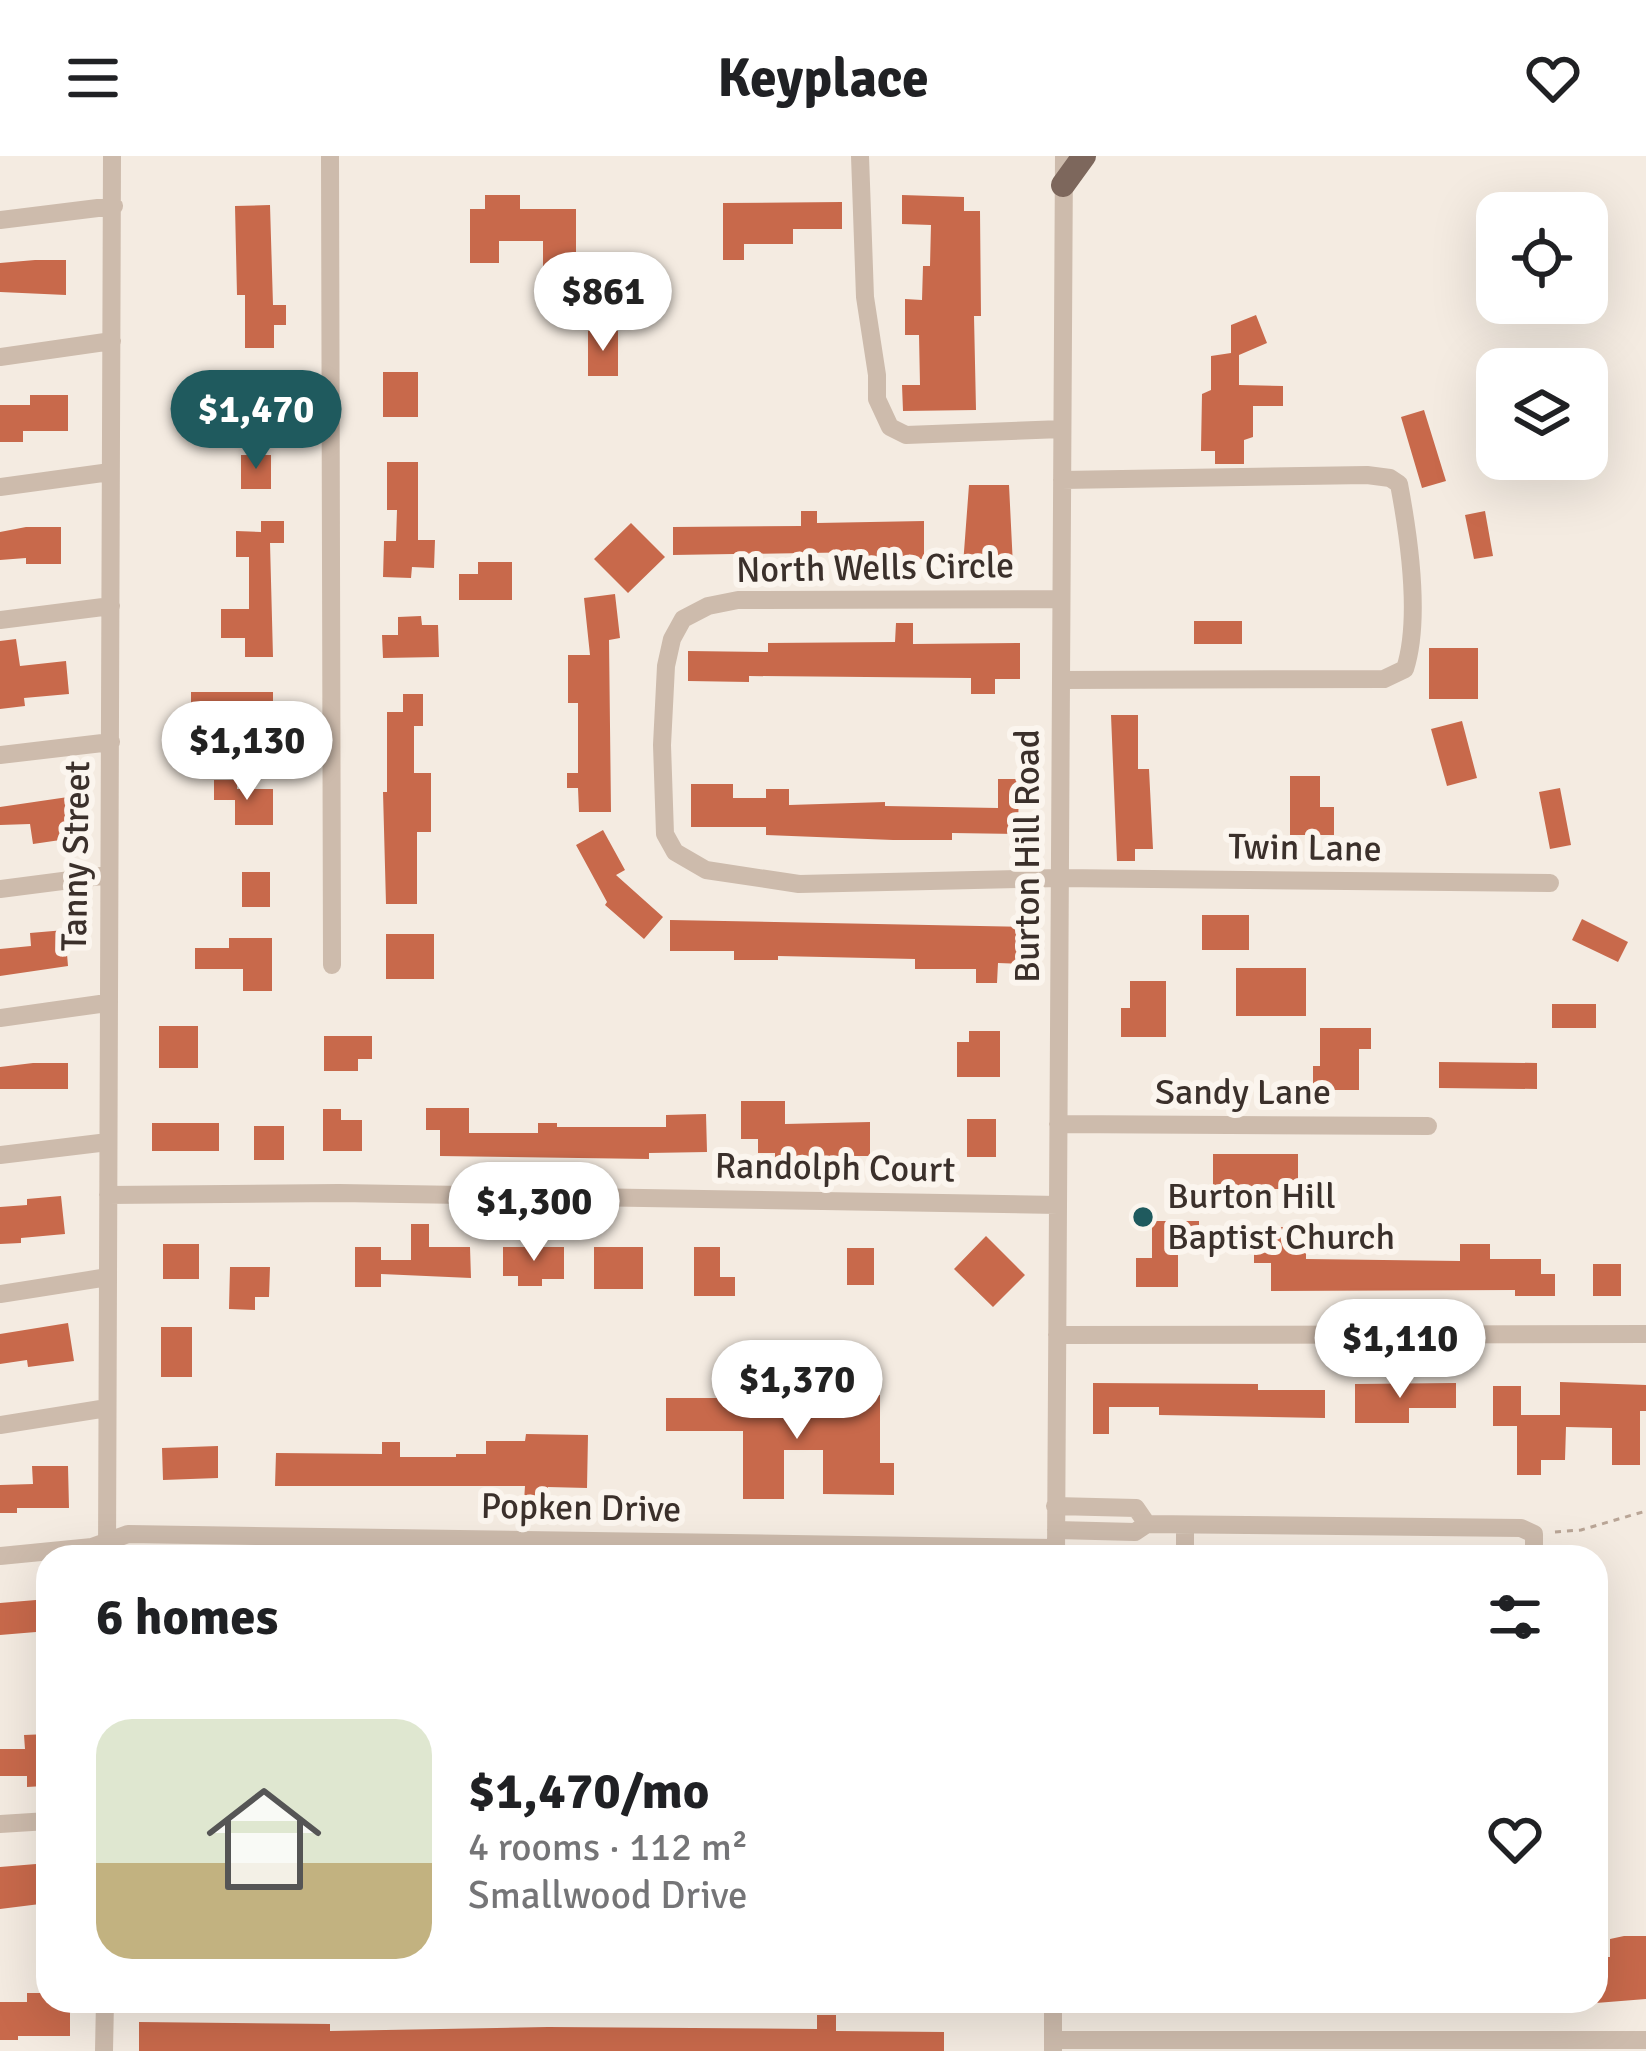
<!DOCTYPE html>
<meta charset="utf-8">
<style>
body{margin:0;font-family:Signika,sans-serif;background:#f6f6f6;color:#202124;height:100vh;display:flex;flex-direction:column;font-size:45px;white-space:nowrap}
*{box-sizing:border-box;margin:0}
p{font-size:39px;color:#757577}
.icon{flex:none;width:66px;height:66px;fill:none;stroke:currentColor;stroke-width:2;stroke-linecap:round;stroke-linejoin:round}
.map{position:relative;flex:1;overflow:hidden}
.sheet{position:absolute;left:36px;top:1389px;width:1572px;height:468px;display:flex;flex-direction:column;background:#fff;border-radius:36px;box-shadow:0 12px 48px #0002}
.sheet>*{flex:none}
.buttons{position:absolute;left:1476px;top:36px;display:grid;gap:24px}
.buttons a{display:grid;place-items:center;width:132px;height:132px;border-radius:24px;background:#fff;box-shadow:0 12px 48px #0002;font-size:60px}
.price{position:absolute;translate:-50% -102px;padding:0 27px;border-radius:42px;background:#fff;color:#222;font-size:39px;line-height:78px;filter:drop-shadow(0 3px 6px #0008)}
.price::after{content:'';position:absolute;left:50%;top:72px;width:36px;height:27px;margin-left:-18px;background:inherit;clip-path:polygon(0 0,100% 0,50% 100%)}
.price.selected{background:#1f5a5e;color:#fff}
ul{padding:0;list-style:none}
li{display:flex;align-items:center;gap:36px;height:300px;padding:0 60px}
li+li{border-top:3px solid #e0e0e0}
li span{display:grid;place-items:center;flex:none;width:336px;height:240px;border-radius:36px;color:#555}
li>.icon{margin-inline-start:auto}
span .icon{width:144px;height:144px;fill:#fffc;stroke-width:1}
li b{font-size:51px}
h2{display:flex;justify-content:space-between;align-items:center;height:144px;padding:0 60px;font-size:51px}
header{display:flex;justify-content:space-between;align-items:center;height:156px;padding:0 60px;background:#fff;font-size:54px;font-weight:800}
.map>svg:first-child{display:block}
.building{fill:#c8694b}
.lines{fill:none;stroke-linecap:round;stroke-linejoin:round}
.path{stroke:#b9a596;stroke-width:3;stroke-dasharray:6 6;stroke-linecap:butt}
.minor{stroke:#cdbbac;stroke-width:18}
.major{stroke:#7d675c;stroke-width:24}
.poi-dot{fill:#1f5a5e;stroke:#fbf5ee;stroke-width:4.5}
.labels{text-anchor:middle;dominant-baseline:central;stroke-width:12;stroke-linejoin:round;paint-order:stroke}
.street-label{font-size:36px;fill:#3b302b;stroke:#fbf5ee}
.poi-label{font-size:36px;fill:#3b302b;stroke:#fbf5ee;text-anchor:start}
</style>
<header><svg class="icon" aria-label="menu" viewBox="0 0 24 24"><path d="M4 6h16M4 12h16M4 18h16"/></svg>Keyplace<svg class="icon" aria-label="heart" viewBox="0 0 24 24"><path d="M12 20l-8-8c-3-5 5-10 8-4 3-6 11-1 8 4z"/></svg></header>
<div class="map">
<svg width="1646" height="1895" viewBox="0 0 1646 1895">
<rect width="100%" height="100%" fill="#f4ebe1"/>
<!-- building -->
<path class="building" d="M485,39H520V53H576V115H543V85H499V107H470V53H485Z
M902,39L964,41V55H980L981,160H974L976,254L903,255L902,229H920L919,179H905V143L922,144L923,110H930L931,69L902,68Z
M842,46V73H793V88H744V104H723V47Z
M270,49L273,149H286V169H274V192H245V139H237L235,50Z
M35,104H66V139L0,136V107Z
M1256,159L1267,187L1239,199V229L1283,230V250H1253V281L1244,284V308H1215V295H1201L1202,238L1211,234V200L1231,197V169Z
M588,175H618V220H588Z
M383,216H418V261H383Z
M221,230H275V260H221Z
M30,239H68V275H23V286H0V249H30Z
M1424,254L1446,325L1422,332L1401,261Z
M241,299H271V333H241Z
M387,306H418V384H435L434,412L412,411L411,422L383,421L384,385H396L397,354H387Z
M969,329H1009L1013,410L963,409Z
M801,355H817V367L924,365V403H868V396L673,399V371L801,370Z
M1485,355L1493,400L1474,403L1465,359Z
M261,365H284V387H270L273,501H245V482H221V453H249V401H236V375L261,376Z
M631,367L665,401L628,437L594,403Z
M26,371H61V408H26V402L0,404V376Z
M478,406H512V444H459V418H478Z
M615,438L620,482L609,484L611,656H579L578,632H567V617H578V547H568V499H590L584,442Z
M421,460L422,469H438L439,501L383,502L382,479H398V461Z
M1194,465H1242V488H1194Z
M896,467H913V488L1020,487V523H995V538H971V522L749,520V526L688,525V495L768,496V487L895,486Z
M16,483L20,510L66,505L69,538L24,542L25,550L0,553V485Z
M1429,492H1478V543H1429Z
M191,536H273V591H238V562H191Z
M403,538H423V570H414V617H431V676H417V748H386L383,636H387V556H403Z
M1111,559H1138V613H1149L1153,693H1135V705H1117Z
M1462,565L1477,622L1447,630L1431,573Z
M1290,620H1320V651H1334V679H1290Z
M998,623H1019L1018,678L952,677V684H893L766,679V671H691V628H733V642H766V633H789V649L885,646V650L998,652Z
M214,624H237V633H273V669H235V644H214Z
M1560,632L1571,689L1550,693L1539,636Z
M68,641L74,682L33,688L30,668L0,669V651Z
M603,674L625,714L616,719L663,761L644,783L605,749L607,746L576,689Z
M242,716H270V751H242Z
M1202,759H1249V794H1202Z
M1582,763L1628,786L1618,806L1572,784Z
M670,764L1028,771L1027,808L998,807L997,827H976V813H915V803L778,800V804H734V795H670Z
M65,774L68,810L0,820V793L31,790L30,777Z
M386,778H434V823H386Z
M229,782H272V835H243V813H195V792H229Z
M1236,812H1306V860H1236Z
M1130,825H1166V881H1121V852H1130Z
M1552,848H1596V872H1552Z
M159,870H198V912H159Z
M1320,872H1371V893H1359V934H1313V910H1320Z
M969,875H1000V921H957V886H969Z
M324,880H372V903H358V915H324Z
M1439,906L1537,907V933L1439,932Z
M33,907H68V933H0V911Z
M741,945H785V968L870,966V1000H814V1006H775V997H758V983H741Z
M426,952H469V977H538V967H557V971H666V959L706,958L707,996L649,997V1003L440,1000V974H426Z
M323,953H341V964H362V995H323Z
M967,963H996V1001H967Z
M152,967H219V995H152Z
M254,970H284V1004H254Z
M1213,998H1298V1033H1213Z
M61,1040L65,1078L21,1082V1087L0,1088V1051L27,1049V1043Z
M1152,1065H1199V1088H1178V1131H1136V1102H1152Z
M411,1068H429V1091H470L471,1122L381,1118V1131H355V1091H381V1104H411Z
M1254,1071H1289V1085H1306V1103L1460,1105V1088H1490V1103H1541V1118H1555V1140H1515V1134L1271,1135V1107H1254Z
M986,1080L1025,1119L993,1151L954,1113Z
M163,1088H199V1123H163Z
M503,1091H564V1123H542V1130H518V1120H503Z
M594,1091H643V1133H594Z
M694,1091H720V1121H735V1140H694Z
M847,1092H874V1129H847Z
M1593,1108H1621V1140H1593Z
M230,1111H270L269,1141H255V1154L229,1153Z
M68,1167L74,1205L28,1211L27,1204L0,1208V1178Z
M161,1171H192V1221H161Z
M1560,1226L1646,1229V1255H1640V1309H1612V1272L1566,1271L1565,1304H1541V1319H1517V1270H1493V1230H1521V1259H1560Z
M1093,1227L1258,1228V1234H1325V1262L1159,1259V1251H1109V1278H1093Z
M1456,1227V1252H1409V1267H1355V1228Z
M834,1238L880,1239V1307H894V1339L823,1338V1294H784V1343H743V1275H666V1242H738V1257H834Z
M526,1278L588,1279L587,1332L548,1331V1346L524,1345L525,1330H275L276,1297L382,1298V1286H400V1301H456V1298H486V1285H525Z
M218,1290V1322L163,1324L162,1292Z
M32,1310H68L69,1352H17V1357H0V1329L33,1328Z
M48,1443V1475L0,1479V1447Z
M48,1578L44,1630L27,1631V1620H0V1593H25L24,1579Z
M48,1707V1747L0,1753V1711Z
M1624,1780H1646V1843L1596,1847V1801H1610V1783Z
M27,1837H48V1845H70V1880H18V1884H0V1846H27Z
M817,1859H836V1875L944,1876V1895H139V1866L330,1868V1875L548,1871L817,1873Z"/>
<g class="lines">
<!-- path -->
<path class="path" d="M1555,1376L1581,1374L1646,1355"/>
<!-- minor -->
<path class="minor" d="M330,0L332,809
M860,0L865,141L877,219V243L890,271L906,279L1062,273
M0,64L114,50
M0,201L112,185
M0,331L110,316
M1061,443L738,444L708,450L683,463L672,483L666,510L662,589L665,678L675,696L706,714L799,728L1059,722L1550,727
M0,464L111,450
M1061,524L1384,523L1405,513C1421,463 1409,381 1399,328L1390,322L1367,319L1062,324
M0,599L111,586
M0,733L109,719
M0,862L107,847
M1058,968L1428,970
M0,999L108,986
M108,1039L339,1037L1058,1049
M0,1138L108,1121
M1057,1179L1646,1178
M0,1269L107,1252
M1055,1350L1136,1352L1147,1368
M1056,1374L1135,1376L1147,1368L1521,1372L1534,1378V1401
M0,1400L92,1391L128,1378L1056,1392
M107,1401L112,0
M1056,1401L1064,0
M1185,1401V1371
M0,1668L48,1665
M1053,1884H1646
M1053,1894V1845
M104,1895L105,1845"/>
<!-- major -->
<path class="major" d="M1063,29L1084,0"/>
</g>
<!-- markers -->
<circle class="poi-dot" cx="1143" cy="1061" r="12"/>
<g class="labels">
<!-- street labels -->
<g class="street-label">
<text transform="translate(875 412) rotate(-1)">North Wells Circle</text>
<text transform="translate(1305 692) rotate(1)">Twin Lane</text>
<text transform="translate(76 700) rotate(-89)">Tanny Street</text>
<text transform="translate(1027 700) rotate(-90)">Burton Hill Road</text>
<text x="1243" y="936">Sandy Lane</text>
<text transform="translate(835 1012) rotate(1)">Randolph Court</text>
<text transform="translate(581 1352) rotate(1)">Popken Drive</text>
</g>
<!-- poi labels -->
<g class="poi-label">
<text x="1167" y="1040">Burton Hill<tspan x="1167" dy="41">Baptist Church</tspan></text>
</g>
</g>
</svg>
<div class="buttons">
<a><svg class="icon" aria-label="locate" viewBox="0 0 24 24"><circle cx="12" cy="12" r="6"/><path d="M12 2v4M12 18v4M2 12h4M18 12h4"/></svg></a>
<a><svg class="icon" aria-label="layers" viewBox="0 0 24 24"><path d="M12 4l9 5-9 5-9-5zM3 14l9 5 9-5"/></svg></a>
</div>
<b class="price" style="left:603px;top:198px">$861</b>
<b class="price selected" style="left:256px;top:316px">$1,470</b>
<b class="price" style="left:247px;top:647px">$1,130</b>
<b class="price" style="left:534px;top:1108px">$1,300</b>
<b class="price" style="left:1400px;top:1245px">$1,110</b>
<b class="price" style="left:797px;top:1286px">$1,370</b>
<section class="sheet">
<h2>6 homes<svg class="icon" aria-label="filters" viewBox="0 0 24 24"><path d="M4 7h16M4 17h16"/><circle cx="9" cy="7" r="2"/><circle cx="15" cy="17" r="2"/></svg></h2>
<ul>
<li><span style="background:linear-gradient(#dfe7d0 60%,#c2b280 0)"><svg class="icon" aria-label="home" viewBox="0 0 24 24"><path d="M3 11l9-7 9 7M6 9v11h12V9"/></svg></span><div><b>$1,470/mo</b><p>4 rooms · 112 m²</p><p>Smallwood Drive</p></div><svg class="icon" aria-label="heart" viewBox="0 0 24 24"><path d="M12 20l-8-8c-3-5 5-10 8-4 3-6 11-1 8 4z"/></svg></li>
</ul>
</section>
</div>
